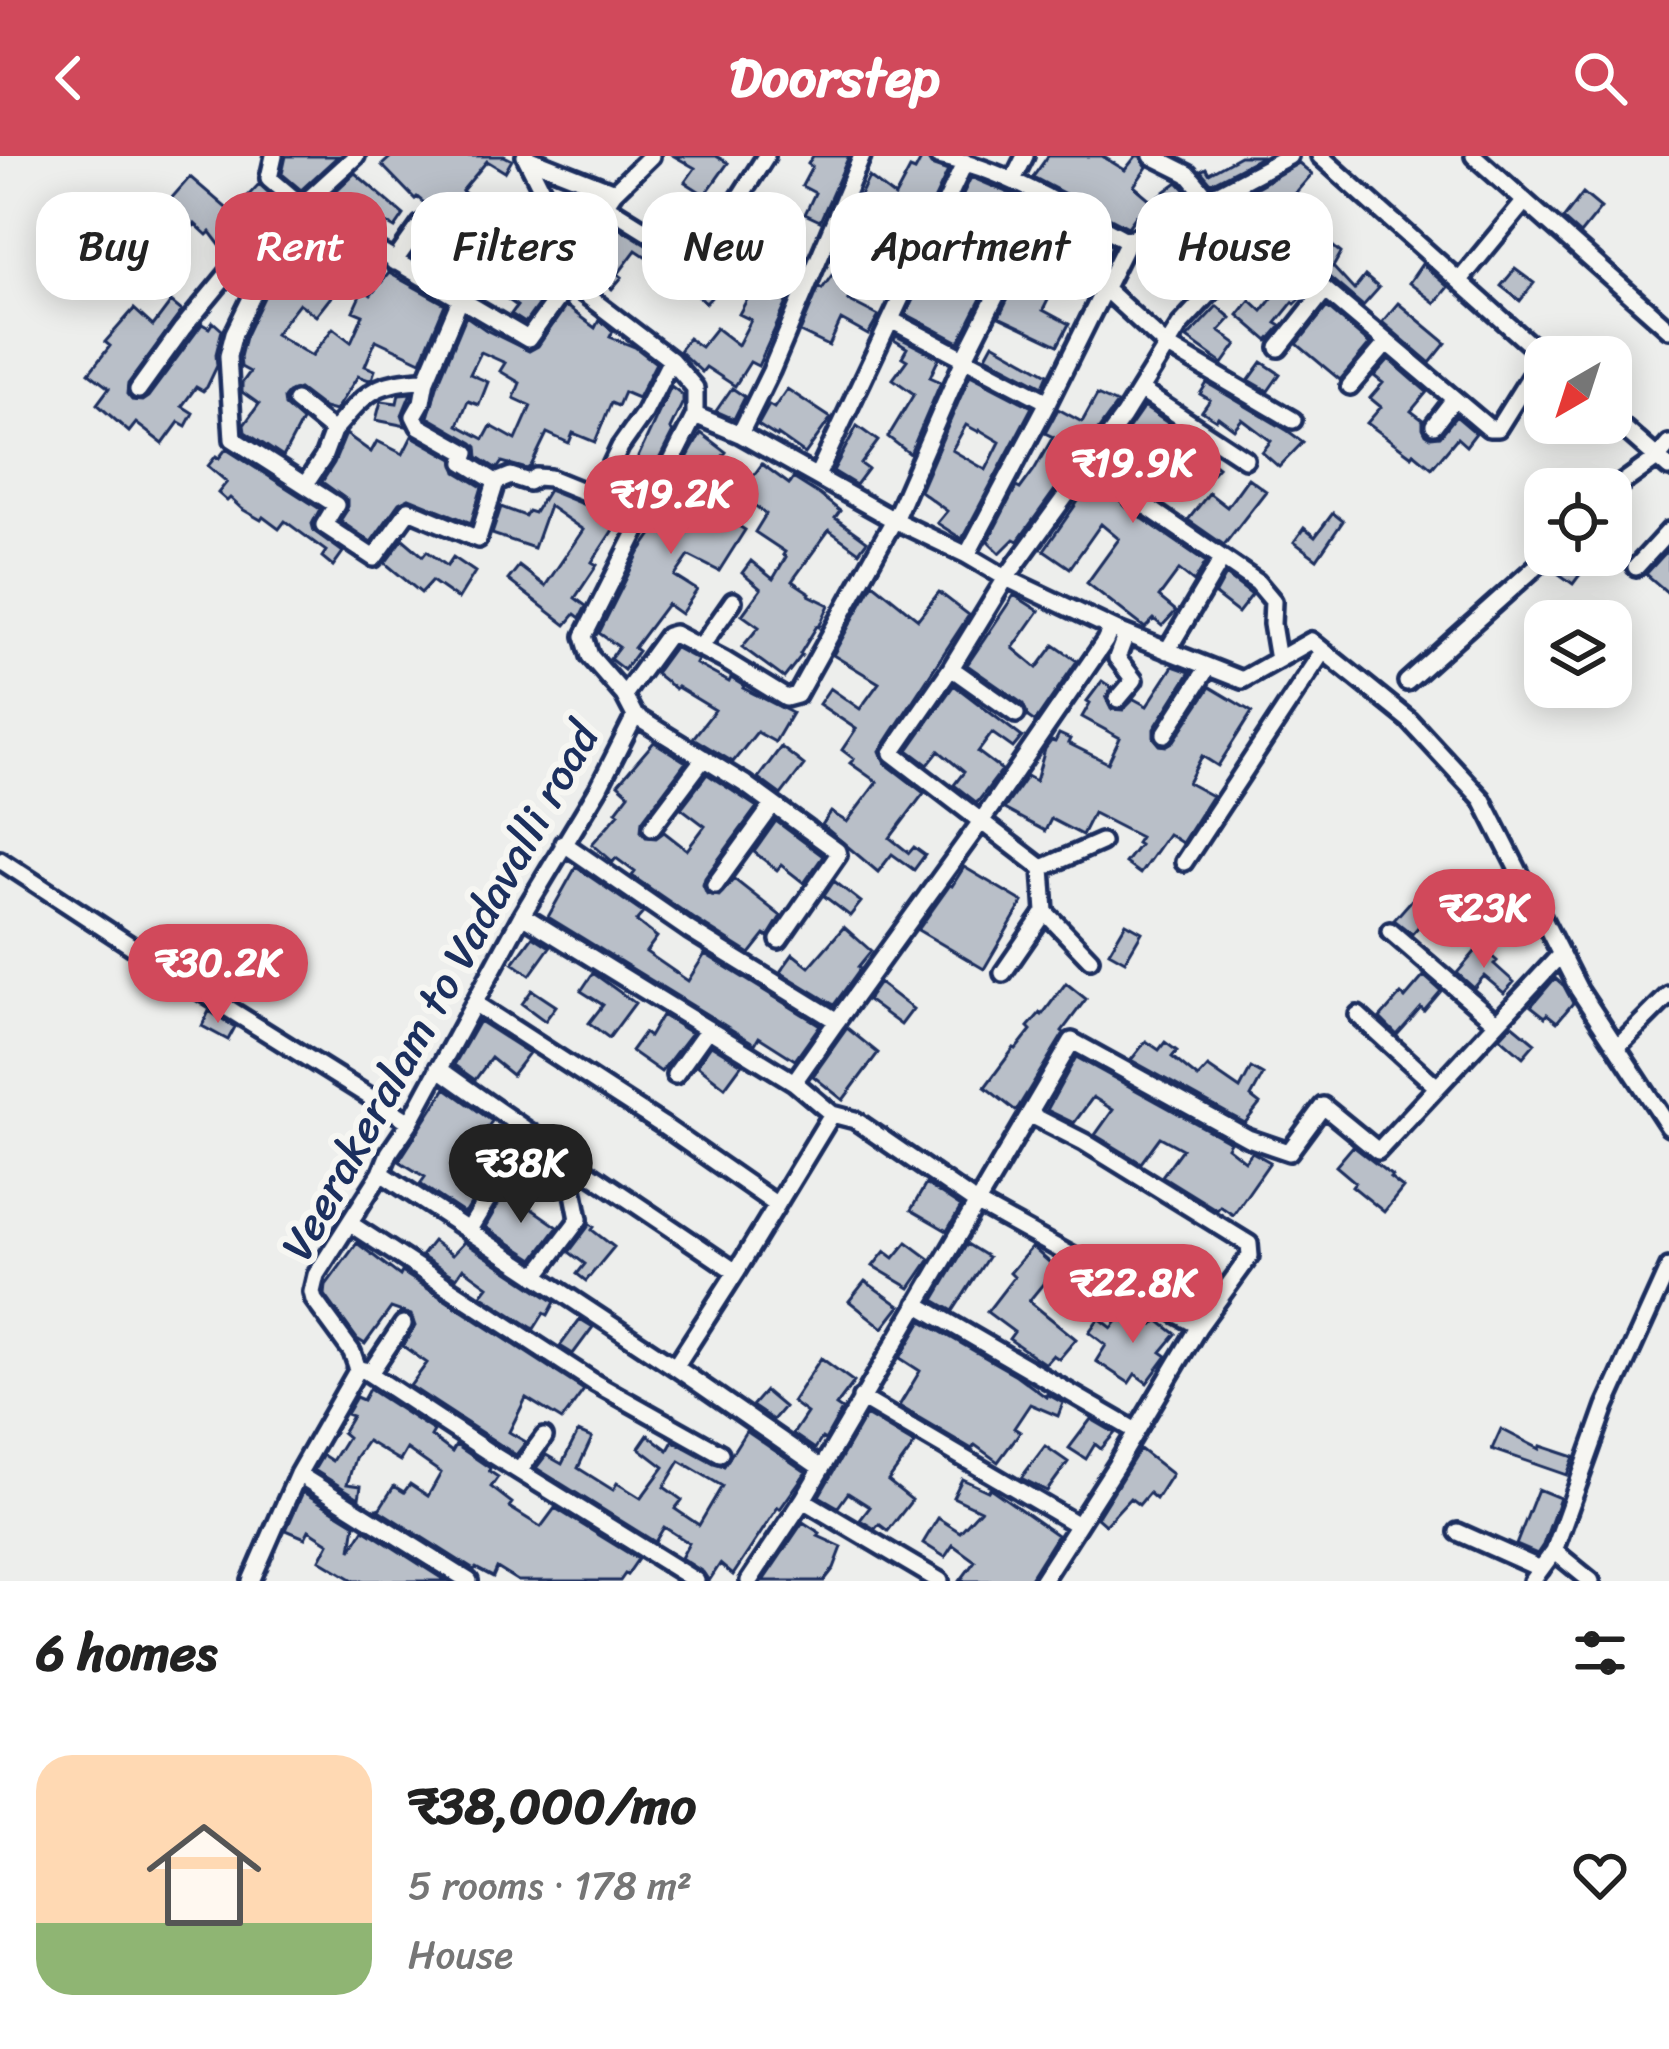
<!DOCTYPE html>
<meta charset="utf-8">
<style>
body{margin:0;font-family:Sriracha,sans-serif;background:#f2f2f2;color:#222;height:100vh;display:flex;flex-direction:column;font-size:45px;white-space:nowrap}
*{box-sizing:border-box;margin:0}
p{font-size:39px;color:#767676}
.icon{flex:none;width:66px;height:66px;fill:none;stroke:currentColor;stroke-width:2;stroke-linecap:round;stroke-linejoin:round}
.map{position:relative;height:1425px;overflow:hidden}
.side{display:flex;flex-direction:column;background:#fff;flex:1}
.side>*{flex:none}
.guide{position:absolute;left:36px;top:36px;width:1599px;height:108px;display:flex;gap:24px}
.needle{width:78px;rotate:219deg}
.fabs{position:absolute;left:1524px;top:180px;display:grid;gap:24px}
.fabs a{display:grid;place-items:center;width:108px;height:108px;border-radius:24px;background:#fff;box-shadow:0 6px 30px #0003;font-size:60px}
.price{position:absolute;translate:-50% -102px;padding:0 27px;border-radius:42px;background:#d1495b;color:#fff;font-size:39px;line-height:78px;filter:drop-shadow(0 3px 6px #0008)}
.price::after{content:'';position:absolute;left:50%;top:72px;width:36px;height:27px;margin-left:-18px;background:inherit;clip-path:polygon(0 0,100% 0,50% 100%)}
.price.selected{background:#222;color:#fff}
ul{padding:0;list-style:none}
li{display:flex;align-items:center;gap:36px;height:300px;padding:0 36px}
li+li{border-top:3px solid #e0e0e0}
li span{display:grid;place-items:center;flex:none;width:336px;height:240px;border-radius:36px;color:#555}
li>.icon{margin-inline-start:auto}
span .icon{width:144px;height:144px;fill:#fffc;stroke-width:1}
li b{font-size:51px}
h2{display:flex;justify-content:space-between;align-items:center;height:144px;padding:0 36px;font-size:51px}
.tag{padding:0 42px;border-radius:36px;background:#fff;box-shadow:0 6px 30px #0003;font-size:42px;line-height:108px}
.tag.selected{background:#d1495b;color:#fff}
header{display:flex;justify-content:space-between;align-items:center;height:156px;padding:0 36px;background:#d1495b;color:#fff;font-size:54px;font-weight:800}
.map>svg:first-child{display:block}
.building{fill:#b9bfc8;stroke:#1b2f5e;stroke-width:3;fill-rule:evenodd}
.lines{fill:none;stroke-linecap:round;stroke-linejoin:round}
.minor-casing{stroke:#1b2f5e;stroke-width:24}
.minor{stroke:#f6f6f2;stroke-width:15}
.labels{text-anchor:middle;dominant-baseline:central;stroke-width:12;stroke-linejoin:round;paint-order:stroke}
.street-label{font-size:45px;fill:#1b2f5e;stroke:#f6f6f2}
</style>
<header><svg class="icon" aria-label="back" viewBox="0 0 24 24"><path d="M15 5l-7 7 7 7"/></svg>Doorstep<svg class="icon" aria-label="search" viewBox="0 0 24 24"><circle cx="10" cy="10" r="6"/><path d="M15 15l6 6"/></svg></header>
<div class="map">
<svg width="1669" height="1425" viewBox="0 0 1669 1425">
<rect width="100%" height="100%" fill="#edeeec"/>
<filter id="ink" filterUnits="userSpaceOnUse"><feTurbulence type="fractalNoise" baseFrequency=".00833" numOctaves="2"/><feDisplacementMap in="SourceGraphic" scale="24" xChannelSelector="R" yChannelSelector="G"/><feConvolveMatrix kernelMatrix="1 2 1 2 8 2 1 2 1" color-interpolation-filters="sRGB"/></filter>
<g filter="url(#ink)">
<!-- building -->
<path class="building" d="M286,0H338L301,34L282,18Z
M392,0H504L512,4L505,16L487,5L462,35L513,73L488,101L508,115L532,83L552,98L539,115L554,127L525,167L511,158L517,150L475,120L465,132L443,119L454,107L435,90L447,76L432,60L435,56L417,41L415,43L382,9Z
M674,0H716L728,7L705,39L685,26L695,12Z
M813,0H849L820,65L805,58L815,37L802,30L812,11L808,8Z
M923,0H926L931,9L948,15L893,130L874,120L884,99L845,70L869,21L895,41L910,13L915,15Z
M1048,0H1102L1125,14L1136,0H1140L1147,11L1134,30L1152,45L1178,26L1190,39L1174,47L1170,42L1161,54L1141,64L1136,60L1128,71L1033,21Z
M1240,0H1263L1211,27L1201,15L1206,12L1209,17Z
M1299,7L1312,18L1285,49L1326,80L1324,83L1341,97L1333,111L1354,134L1365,120L1379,132L1363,150L1284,83L1241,40Z
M355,17L404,59L395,72L388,68L378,80L322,48Z
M190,21L232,57L259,28L283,50L238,91L233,83L222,92L210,76L207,79L195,68L184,82L155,61Z
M971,21L1030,46L959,186L906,158L927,114L933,118L954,95L940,87Z
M1583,37L1601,52L1580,78L1563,63Z
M1213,54L1222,61L1225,58L1231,63L1243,79L1196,134L1170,113L1180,101L1169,91L1188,67Z
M1051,57L1112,90L1088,139L1059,122L1043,154L1069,168L1058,189L999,161Z
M303,65L363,101L350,117L332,108L320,126L334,137L316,160L299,147L275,178L312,200L333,172L351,186L363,159L353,155L363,133L371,139L389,117L445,148L421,205L376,184L365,210L375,214L372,223L369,224L358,220L335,255L324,252L299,233L288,237L284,242L285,250L302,265L283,301L245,276L244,269L259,248L242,236V227L250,216L241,211L240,201L245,181L267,135L263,125L249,114Z
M608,65L664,99L671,98L677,92L676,80L680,71L704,82L706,77L711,84L716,87L727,83L771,104L772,101L791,112L779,138L788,144L758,210L750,206L735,230L706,211L702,216L679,195L688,182L701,191L716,172L738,189L751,164L739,158L750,138L724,128L706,147L695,137L716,114L684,98L672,118L636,94L618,118L622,121L612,133L595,119L589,126L578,118L584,102Z
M844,102L867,118L848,144L879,160L868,179L841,164L829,190L800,176L819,131L822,133Z
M1422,108L1448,131L1435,147L1409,127Z
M1515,113L1534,127L1520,145L1501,130Z
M1283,114L1308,135L1295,148L1293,146L1276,167L1281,170L1268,185L1238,159L1250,144L1262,155L1279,133L1272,127Z
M171,146L182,155L128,228L127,238L132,244L142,245L148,241L202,168L209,172L213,166L222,174L216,198L217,210L207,231L203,235L196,231L182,250L193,257L186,270L179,266L163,288L136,267L129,276L97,248L109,232L89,217L110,190L105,186L134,153L153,170Z
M1398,147L1446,187L1430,207L1382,166Z
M566,150L595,172L599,164L613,175L610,181L635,191L656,207L638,242L624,236L618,250L611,247L595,286L573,277L569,287L547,277L531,310L527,313L502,306L497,313L478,301L477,291L473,287L428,261L438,227L466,160L486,174L529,195L538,190ZM481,196L505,207L500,215L520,227L514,242L531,250L516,284L491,270L484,283L458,269L468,245L479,249L488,226L470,218Z
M1217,150L1231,162L1219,175L1237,188L1223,208L1187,182Z
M1327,151L1370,188L1340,224L1297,188Z
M896,180L939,202L930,221L941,226L910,298L888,281L914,238L893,223L907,204L902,201L907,192L894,184Z
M993,187L1048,218L1043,230L986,200Z
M1389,203L1427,236L1411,255L1423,264V272L1426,278L1431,281L1440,280L1456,260L1476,277L1466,290L1457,282L1432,312L1414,297L1412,300L1367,267L1381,251L1370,242L1383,227L1374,220Z
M1262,206L1280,218L1268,235L1249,224Z
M970,219L1032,251L962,383L937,367L947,355L920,335ZM966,269L979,276L980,274L1000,286L986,314L952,294Z
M1207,227L1288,275L1303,286L1279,311L1262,296L1271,285L1242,263L1234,273L1218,261L1216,264L1202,255L1210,244L1200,238Z
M671,230L683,239V246L670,273L673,276L649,323L632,314Z
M732,232L745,241L734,263L716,255Z
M787,233L831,262L805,298L778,279L777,281L758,269L769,249L774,252Z
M411,237L402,259L406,270L376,264L381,245L397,247L399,238Z
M1097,239L1117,248L1018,385L1014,383L1000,397L988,385L1016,331L1020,333L1034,314L1053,281L1045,277L1058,253L1082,266Z
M1144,251L1177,273L1174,277L1218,311L1200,331L1181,315L1183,313L1153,291L1133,317L1130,315L1114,338L1126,351L1206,406L1194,426L1179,414L1159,441L1176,455L1162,470L1154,463L1145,472L1087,427L1119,383L1101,368L1070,412L1044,394Z
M857,270L878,285L861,308L868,313L856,329L833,315Z
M701,277L726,296L692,341L745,374L719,415L689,400L675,420L697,434L681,458L667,448L634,492L638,495L624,514L610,503L619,491L599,477L639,397L662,364L657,361L671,334L680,339L691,320L681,313Z
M346,278L371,296L377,285L403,298L412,280L453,303L457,316L482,331L471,367L409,342L399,347L371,386L340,365L347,354V344L322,326L334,307Z
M226,293L320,353L312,368L314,375L343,396L333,410L322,401L326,395L285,365L279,373L263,361L261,364L242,353L230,342L227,345L218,337L227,326L208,310L216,300L219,302Z
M762,308L789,328L793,322L820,339L840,355L835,362L867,385L859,396L829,374L792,425L810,437L809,439L829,449L819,471L817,470L800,498L802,499L784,522L742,491L759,471L742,459L761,433L742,417L751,405L773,423L786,401L783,399L785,396L755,376L766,358L740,338Z
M1248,322L1266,335L1224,389L1188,364L1209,337L1227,351Z
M548,334L587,350L601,347L614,355L622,337L637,344L630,360L624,357L592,406L597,409L575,442L586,450L580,462L575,458L566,469L508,424L519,410L545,430L583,374L549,350L534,392L492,378L501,351L525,360L528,355L534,357Z
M1333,357L1343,365L1317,403L1294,386L1304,372L1315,381Z
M403,383L423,400L427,395L447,410L453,401L475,416L458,443L432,425L421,437L385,407Z
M1669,393V438L1646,418Z
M1563,399H1573L1587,409L1573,428L1552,413Z
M1226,419L1252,439L1238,457L1215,439Z
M873,427L918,463L939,436L969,459L880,595L885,607L924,637L890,682L909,697L914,691L925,699L914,714L892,698L878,716L822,669L831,656L847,666L877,626L850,607L854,603L842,594L856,573L819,548L830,532L860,553L879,527L833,499Z
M1014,439L1039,455L1013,492L1037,512L1054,489L1077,505L1035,566L1028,561L1023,548L967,509Z
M674,491L698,504L696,508L729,526L731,522L744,530L743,532L792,557L775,586L757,576L733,606L693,582L715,554L677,531L675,533L655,517Z
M1173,510L1190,516L1154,573V582L1160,589L1166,590L1174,585L1210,531L1252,556L1218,610L1202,600L1188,627L1212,640L1182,687L1168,678L1140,718L1125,707L1139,689L1136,687L1140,681L1093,657L1082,679L1051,663L1045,675L1004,653L1027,620L1036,625L1045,593L1051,585L1055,586L1059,578L1070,583L1068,587L1108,607L1120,582L1082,561L1090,547L1087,545L1102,525L1112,532L1106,542L1111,553L1123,554L1134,543L1147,550Z
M954,529L1022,581L1013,592L992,577L978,596L1002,614L977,647L954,629L964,616L939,595L928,609L908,594Z
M654,586L686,606L642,665L641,675L646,681L656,682L664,676L687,694L705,670L681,652L707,618L757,651L705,722L703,729L707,738L719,740L734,723L781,760L768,781L765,779L750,798L696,764L632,720L635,716L616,702L613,706L592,688L619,657L616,655L629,638L618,628Z
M781,591L804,609L781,639L758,622Z
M776,665L823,700L804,727L781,709L777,714L754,696Z
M576,711L643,757L636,765L657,781L646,796L688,825L705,798L820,869L795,904L759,881L755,888L548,761Z
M964,711L1023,746L984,813L918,774L950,729L952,730Z
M834,725L861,746L850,760L824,740Z
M1417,738L1434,753L1412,778L1394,764Z
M1126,767L1142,776L1125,805L1109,796Z
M844,771L871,795L858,811L860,813L834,849L780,816L793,798L809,811Z
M533,780L550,791L530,819L513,807Z
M1480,790L1497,805L1494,808L1514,826L1504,837L1484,820L1474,832L1457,817Z
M593,817L635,847L609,882L589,867L603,849L581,835Z
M1424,820L1441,835L1424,855L1421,852L1397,879L1380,862L1401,838L1405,842Z
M1555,822L1564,830L1573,847L1557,866L1547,858L1545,861L1531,850Z
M879,827L913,853L901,869L867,844Z
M1066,827L1086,843L1062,875L1064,877L1016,955L985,931L1014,892L1016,893L1031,874L1028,871L1040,857L1042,859Z
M532,834L556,850L545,865L522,848Z
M209,855L235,871L228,884L202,870Z
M662,859L691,877L661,916L631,895L644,877L649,881Z
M479,865L529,897L512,919L491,902L475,924L454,909Z
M1512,868L1535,887L1523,901L1500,881Z
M847,872L878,897L843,944L813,920Z
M1146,885L1159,894L1165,886L1177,895L1172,901L1198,922L1208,911L1240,933L1251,912L1263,919L1251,941L1260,948L1245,967L1131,904Z
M711,889L742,908L725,931L697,909Z
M1076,901L1230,986L1227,991L1245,1005L1252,996L1270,1006L1233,1059L1220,1050L1217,1054L1162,1020L1182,993L1160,981L1141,1007L1095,979L1113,954L1093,941L1074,967L1047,954Z
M446,932L492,965L485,975L505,992L465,1058L420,1028L425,1021L399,1005Z
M1353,990L1392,1020L1390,1022L1403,1032L1384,1056L1352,1030L1355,1026L1336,1010Z
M532,993L556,1010L542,1028L521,1011Z
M926,1028L961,1051L947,1075L911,1054Z
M506,1035L558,1071L534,1103L485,1071Z
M590,1068L594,1071L592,1074L614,1091L586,1125L577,1118L585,1108L569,1096Z
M433,1085L452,1099L464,1086L555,1146L548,1159L544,1157L534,1173L481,1139L488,1130L463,1112L456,1122L421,1100Z
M907,1086L930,1103L910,1132L873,1110L885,1095L894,1102Z
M357,1087L400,1120L402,1116L584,1234L562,1264L526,1242L509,1276L526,1286L516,1299L410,1230L427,1207L403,1190L415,1170L411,1159L391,1152L365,1188L357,1183L325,1139L326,1129Z
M967,1088L988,1101L953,1155L934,1144Z
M1032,1091L1056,1112L1029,1145L1076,1183L1059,1203L1053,1199L1045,1208L1009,1183L1014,1176L987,1156L1014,1121L1010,1117Z
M865,1125L900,1150L883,1172L849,1145Z
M1127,1152L1153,1169L1158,1164L1176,1178L1161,1196L1167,1200L1147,1227L1135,1218L1129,1227L1096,1205L1106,1189L1089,1176L1099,1162L1112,1172Z
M580,1163L593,1171L573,1198L560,1190Z
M922,1165L1016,1219L1046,1241L1047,1238L1063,1247L1058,1260L1030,1248L1014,1272L1020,1276L998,1306L975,1289L972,1293L899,1250L920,1215L900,1202Z
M821,1202L854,1226L836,1250L842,1254L825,1284L822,1282L815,1293L793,1278L807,1257L792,1246Z
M369,1233L434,1275L431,1280L452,1296L456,1289L490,1312L489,1315L498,1321L491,1331L512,1347L509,1351L541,1371L555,1352L638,1403L627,1419L625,1418L620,1425H518L497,1412L493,1421L476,1412L474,1414L377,1353L380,1352L394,1330L404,1336L410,1328L428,1340L441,1317L407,1293L400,1305L367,1285L355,1302L347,1328L361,1330L359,1342L314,1314L323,1299L332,1305L347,1281L342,1277L352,1260L346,1258L356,1241L363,1244Z
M765,1235L784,1251L773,1264L752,1250Z
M866,1259L915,1288L888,1325L912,1344L888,1375L879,1368L875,1373L860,1364L870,1351L848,1337L838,1351L819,1340Z
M1091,1263L1115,1277L1101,1293L1095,1288L1086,1303L1069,1292Z
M1501,1273L1540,1293L1541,1290L1574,1301L1567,1319L1492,1293Z
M746,1275L806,1316L780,1353L778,1351L733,1419L720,1408L709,1425L703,1416L681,1402L689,1387L664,1371L655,1386L536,1312L546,1299L562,1308L578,1276L592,1282L578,1312L613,1334L617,1327L641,1342L664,1311L639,1292L648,1279L668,1294L673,1285L714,1307L724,1310ZM680,1305L722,1330L699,1369L675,1353L682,1344L664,1331Z
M1045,1290L1068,1306L1047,1335L1021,1322Z
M1140,1293L1172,1318L1156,1343L1149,1337L1139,1349L1130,1342L1105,1369L1097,1362Z
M962,1323L988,1335L990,1332L1057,1379L1028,1425H960L975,1405L953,1389L945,1401L923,1387L938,1362L960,1376L980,1354L953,1341Z
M1538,1333L1560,1342L1543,1389L1537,1398L1516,1389Z
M303,1336L355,1368L351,1394L364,1373L446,1425H355L320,1404L329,1387L309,1374L305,1382L286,1374Z
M803,1366L820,1377L818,1380L842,1391L834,1412L824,1425H763Z"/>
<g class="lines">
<defs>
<path id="minor" d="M274,0L269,22L302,50L528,183L569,126
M356,0L230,115L255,134L234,177L228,200L233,283L336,349L324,369L374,402L409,354L478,383L496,326L511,320L529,326L536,321L550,322L592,339L600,333L620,291L644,257L671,204
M1152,0L1188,18L1208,42
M1320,0L1545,202
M1474,0L1669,173
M528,2L614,36
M1013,24L1025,0
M1218,37L1239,54L1279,95L1489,272H1498L1543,200
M1046,41L1128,85L1289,0
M605,49L666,87
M718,75L766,0
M1263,79L1180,169L1167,190L1293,264
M573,96L614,36L651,0
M394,106L421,68
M1460,124L1525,45
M460,144L426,224L422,246L414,260L419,270L467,297L464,306L496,326
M891,164L1048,246
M1279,192L1325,134
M1350,230L1387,187
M138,234L182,173L230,115
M1140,234L1245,303
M296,245L333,275L323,302L305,329
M695,259L740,278L894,364L967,399L1006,422L1118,475L1242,524L1311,485L1409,564L1482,643L1579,834L1669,971
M1611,261L1669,312
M1434,269L1454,243
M333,275C366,238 373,225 426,224
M740,278L771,215L862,0
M817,320L965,6
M1611,335L1657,302L1669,288
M1133,341L1257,426L1273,445L1272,468L1278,504
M967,399L1048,246L1128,85
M1636,411L1669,375
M700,492L733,445
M1167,495L1222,403
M951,512L1016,558
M1407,526L1549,399
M624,539L667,480L674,478L724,504L786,542L797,539L894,364L966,199L1046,41C1011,23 977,8 938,0
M1118,543L1134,524L1117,502L1126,478
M635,560L745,628L837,695L838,699L779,784
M1165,578L1208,511
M652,671L704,602
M563,687L689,774L837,865L980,667L1105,485L1111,472
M0,704L197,833L410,966
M1184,706L1323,495
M1042,712L1101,686
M715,729L773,649
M1045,756L1090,803
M522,759L794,926L832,958L855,964L976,1047L1199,1170
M1390,775L1497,867
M1003,817L1045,756L1042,712L892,597L951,512L1006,422L1123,261L1167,190L1104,132
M474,847L662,969L777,1049
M1358,859L1437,931
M1617,891L1669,839
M438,912C536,983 637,1048 736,1116
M675,919L708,873
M794,926L837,865
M1029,958L1084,986L1249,1088L1250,1100L1199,1170L1117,1308L1042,1425
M381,1017L675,1211L821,1312
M349,1067L595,1227L720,1297
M468,1075L528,977
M536,1120L579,1063L567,1001
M917,1148L1136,1275
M675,1211L736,1116L832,958
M358,1213L364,1214L493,1299L696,1425
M370,1217L403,1168
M861,1242L1076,1368
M519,1315L544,1281
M298,1318L469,1425
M803,1344L940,1425
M1458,1376L1541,1413
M1554,1395L1591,1425
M251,1425L298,1318L358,1213L352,1196L314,1144L312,1136L316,1119L381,1017L389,997L410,966L522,759L598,633L635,560L624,539L590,500L584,480L695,259V232L671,204L569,126L564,118L573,96L525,0
M749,1425L803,1344L1072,885L1248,982L1289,996L1323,950L1378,995L1561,798
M1532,1425L1554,1395L1606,1250L1669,1111"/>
</defs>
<!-- minor casing -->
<use href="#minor" class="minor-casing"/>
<!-- minor -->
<use href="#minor" class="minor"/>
</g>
</g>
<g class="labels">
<!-- street labels -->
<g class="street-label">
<text transform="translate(440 835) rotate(-61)">Veerakeralam to Vadavalli road</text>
</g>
</g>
</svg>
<div class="fabs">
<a><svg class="needle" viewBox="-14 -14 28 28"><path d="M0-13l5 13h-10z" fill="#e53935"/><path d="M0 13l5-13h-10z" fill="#767676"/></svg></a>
<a><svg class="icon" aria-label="locate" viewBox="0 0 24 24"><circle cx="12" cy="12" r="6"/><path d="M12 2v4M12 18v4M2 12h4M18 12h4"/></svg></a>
<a><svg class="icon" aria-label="layers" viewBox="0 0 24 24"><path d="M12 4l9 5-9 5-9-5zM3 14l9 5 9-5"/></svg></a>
</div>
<b class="price" style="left:1133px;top:370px">₹19.9K</b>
<b class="price" style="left:671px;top:401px">₹19.2K</b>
<b class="price" style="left:1484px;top:815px">₹23K</b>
<b class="price" style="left:218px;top:870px">₹30.2K</b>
<b class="price selected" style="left:521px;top:1070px">₹38K</b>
<b class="price" style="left:1133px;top:1190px">₹22.8K</b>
<div class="guide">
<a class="tag">Buy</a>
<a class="tag selected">Rent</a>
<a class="tag">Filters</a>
<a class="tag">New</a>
<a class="tag">Apartment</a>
<a class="tag">House</a>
</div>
</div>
<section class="side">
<h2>6 homes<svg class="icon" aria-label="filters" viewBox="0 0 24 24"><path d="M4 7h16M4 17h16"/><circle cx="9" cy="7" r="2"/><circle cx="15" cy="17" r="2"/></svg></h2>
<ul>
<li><span style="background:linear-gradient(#ffd9b3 70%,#8fb573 0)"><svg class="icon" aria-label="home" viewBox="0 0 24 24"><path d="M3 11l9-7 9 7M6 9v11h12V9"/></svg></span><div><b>₹38,000/mo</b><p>5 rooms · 178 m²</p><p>House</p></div><svg class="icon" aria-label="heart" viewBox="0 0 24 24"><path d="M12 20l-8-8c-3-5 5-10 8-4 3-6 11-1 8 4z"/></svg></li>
</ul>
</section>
